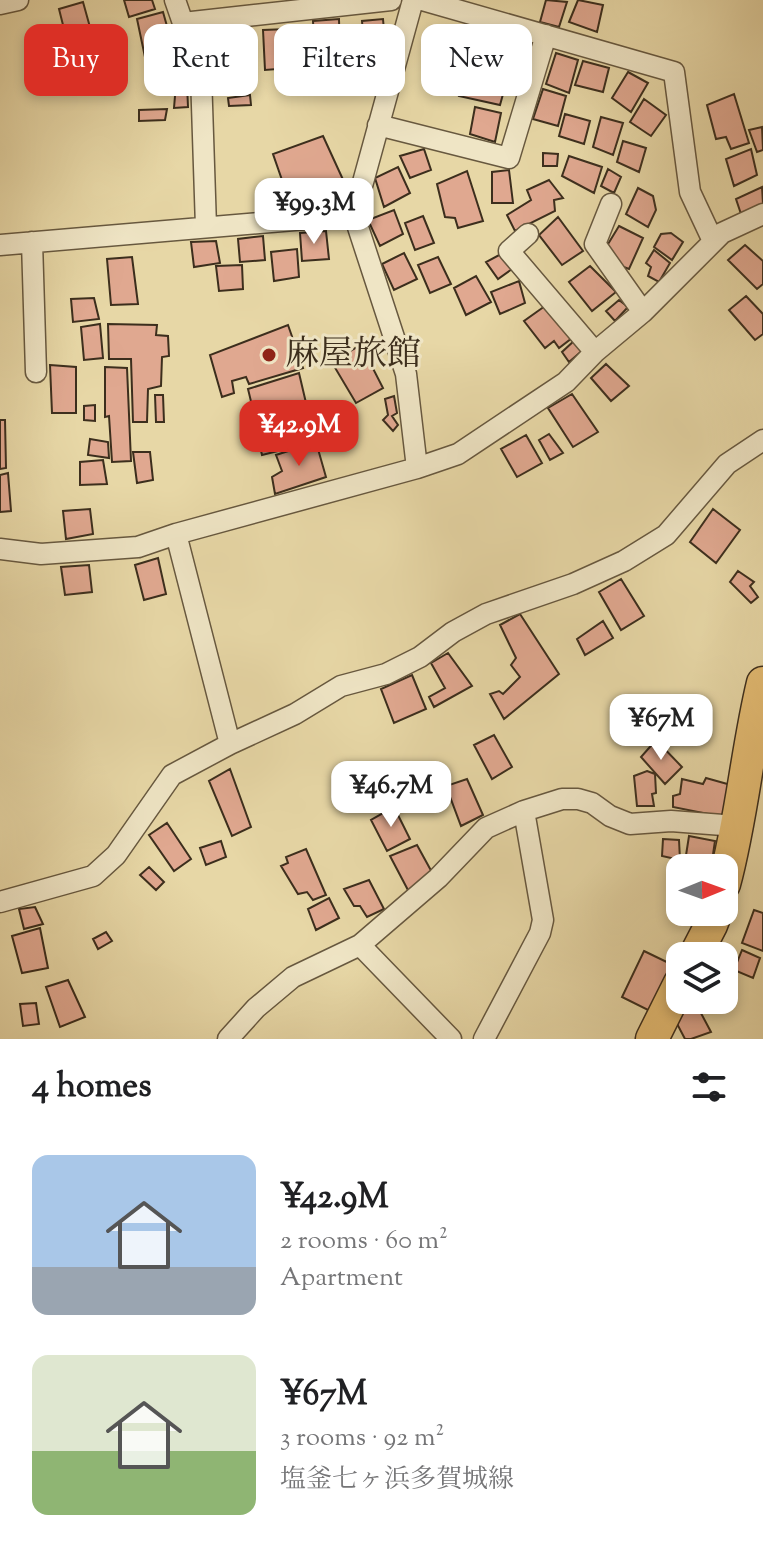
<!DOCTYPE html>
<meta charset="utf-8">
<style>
body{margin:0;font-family:"Sorts Mill Goudy","Noto Serif JP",serif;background:#f2f2f2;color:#202124;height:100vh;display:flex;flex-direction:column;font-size:30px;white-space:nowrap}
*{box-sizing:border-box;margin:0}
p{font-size:26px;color:#757577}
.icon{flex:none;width:44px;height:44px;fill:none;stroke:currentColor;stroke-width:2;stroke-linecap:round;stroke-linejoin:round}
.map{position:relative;height:1039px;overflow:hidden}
.sheet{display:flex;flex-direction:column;background:#fff;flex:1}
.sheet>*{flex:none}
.guide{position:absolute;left:24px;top:24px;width:716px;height:72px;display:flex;gap:16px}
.needle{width:52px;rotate:89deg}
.fabs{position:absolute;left:666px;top:854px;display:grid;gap:16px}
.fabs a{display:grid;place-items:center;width:72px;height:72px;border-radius:16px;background:#fff;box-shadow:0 4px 12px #0003;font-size:40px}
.price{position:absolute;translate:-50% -68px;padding:0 18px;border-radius:16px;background:#fff;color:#222;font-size:26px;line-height:52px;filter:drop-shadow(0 2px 4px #0008)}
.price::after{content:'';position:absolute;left:50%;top:48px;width:24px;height:18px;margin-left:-12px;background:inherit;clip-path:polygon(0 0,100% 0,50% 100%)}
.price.on{background:#d93025;color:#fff}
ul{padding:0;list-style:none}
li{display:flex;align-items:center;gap:24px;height:200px;padding:0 32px}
li span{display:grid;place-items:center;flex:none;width:224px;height:160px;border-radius:16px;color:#555}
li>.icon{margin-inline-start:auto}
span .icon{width:96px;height:96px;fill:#fffc;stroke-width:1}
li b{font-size:34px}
h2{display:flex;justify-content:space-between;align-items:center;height:96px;padding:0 32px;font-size:34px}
.tag{padding:0 28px;border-radius:16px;background:#fff;box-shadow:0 4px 12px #0003;font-size:28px;line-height:72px}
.tag.on{background:#d93025;color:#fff}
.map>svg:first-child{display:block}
.building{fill:#e0a890;stroke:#3c2e1d;stroke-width:2}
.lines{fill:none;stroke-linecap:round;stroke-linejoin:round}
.street-casing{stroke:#67583f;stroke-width:23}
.primary-casing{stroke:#3c2e1d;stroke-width:35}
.street{stroke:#efe5c5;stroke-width:20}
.primary{stroke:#e4bc73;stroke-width:32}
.poi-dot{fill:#8f2418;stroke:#efe5c5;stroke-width:3}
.labels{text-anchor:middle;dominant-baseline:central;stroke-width:6;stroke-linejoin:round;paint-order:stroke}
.poi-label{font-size:34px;fill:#3c2e1d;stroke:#efe5c5;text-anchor:start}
</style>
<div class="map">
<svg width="763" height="1039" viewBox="0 0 763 1039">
<rect width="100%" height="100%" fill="#e7d7a6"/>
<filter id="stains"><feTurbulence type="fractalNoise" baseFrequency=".0025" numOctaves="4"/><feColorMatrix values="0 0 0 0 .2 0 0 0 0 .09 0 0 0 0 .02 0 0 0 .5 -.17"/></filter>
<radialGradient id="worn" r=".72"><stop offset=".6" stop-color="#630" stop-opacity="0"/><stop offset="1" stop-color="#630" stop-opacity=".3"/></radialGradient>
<!-- building -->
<path class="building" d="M124,0H152L155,9L129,17Z
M546,0L567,2L559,27L540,22Z
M578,0L603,5L597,32L569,22Z
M83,2L93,38L68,45L59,9Z
M163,12L174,51L145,57L137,19Z
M339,19L340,59L315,61L313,21Z
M383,19L386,54L365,57L362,21Z
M288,29L290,68L265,70L263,30Z
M112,31V49L99,51L96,32Z
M501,34L530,41L522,70L494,61Z
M213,37L239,38L238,67L212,70Z
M556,53L578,60L569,93L546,84Z
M583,61L609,68L603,92L575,85Z
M466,66L508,76L500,105L459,96Z
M628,72L648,83L631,112L612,98Z
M176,84H187L188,107L174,108Z
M543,89L566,96L558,126L533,119Z
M734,94L749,143L731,149L726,137L716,139L707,105Z
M250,95L251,105L229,106L228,98Z
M644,99L666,115L651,136L630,122Z
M475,107L501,113L495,142L470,134Z
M167,109L165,120L139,121V110Z
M565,114L590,121L584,144L559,136Z
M601,117L623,123L613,155L593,147Z
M762,127L763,150L757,152L749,130Z
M323,136L345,184L290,203L273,154Z
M623,141L646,148L639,172L617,162Z
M424,149L431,170L410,178L400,156Z
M751,149L757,175L734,186L726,159Z
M543,153L558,154L557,166H543Z
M569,156L602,167L594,193L562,176Z
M398,167L410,193L384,207L375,178Z
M608,169L621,177L614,193L601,186Z
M509,170L513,203H492V172Z
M467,171L483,221L458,228L455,218L445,217L437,184Z
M549,180L563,198L554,200L555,211L515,231L507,215L531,200L527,190Z
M762,187L763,204L741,214L736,199Z
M638,188L653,196L656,210L648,227L626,214Z
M394,210L403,234L380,246L368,220Z
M423,216L434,243L415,250L405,223Z
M558,217L583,251L562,265L539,235Z
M619,226L643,238L629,269L616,264L605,249Z
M326,231L329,259L302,261L300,233Z
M671,233L683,242L672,260L654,247L661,234Z
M263,236L265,260L240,262L238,239Z
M216,241L220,263L194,267L191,242Z
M745,245L763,261V284L757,289L728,260Z
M297,249L299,277L274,281L271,252Z
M654,250L670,263L659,282L648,276L651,267L646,263Z
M404,253L417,279L394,290L382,264Z
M501,254L512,269L498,279L486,262Z
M132,257L138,304L111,305L107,259Z
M438,257L451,284L430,293L418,265Z
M242,265L243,289L219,291L216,266Z
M590,266L616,292L592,311L569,282Z
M476,276L491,302L466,315L454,288Z
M519,281L525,303L500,314L491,292Z
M746,296L763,314V334L755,340L729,310Z
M94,298L99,319L73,322L71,299Z
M619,300L628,307L615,321L606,311Z
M545,306L572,338L559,348L554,341L545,348L524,321Z
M100,324L103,358L84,360L81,327Z
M108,324L157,325L156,335L168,336L169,356L162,357L161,386L148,389L147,422H133L131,359H109Z
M288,325L303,368L249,384L246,377L232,381L234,393L222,397L210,355Z
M575,340L583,350L569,362L562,352Z
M361,345L383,388L356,403L331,361Z
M606,364L629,386L611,401L591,378Z
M50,365L76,367V413H52Z
M105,367L127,368L131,461L112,462L109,416L105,417Z
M299,373L314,437L278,447V451L262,455L258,438L267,434L265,420L255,418L248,389Z
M572,394L598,432L573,447L548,408Z
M155,395H163L164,422H156Z
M394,396L397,413L392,416L398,425L393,431L383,420L388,415L385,399Z
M95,405V421L84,420V406Z
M0,420H5L6,468L0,469Z
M549,434L563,453L550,460L539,440Z
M526,435L542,463L517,477L501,449Z
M90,439L108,442L109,458L88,455Z
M316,442L326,477L275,494L272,477L282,471L276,455Z
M133,452H150L153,480L137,483Z
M103,460L107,484L80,485V462Z
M8,473L11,511L0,512V475Z
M90,509L93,534L66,539L63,511Z
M713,509L740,530L716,563L690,542Z
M158,558L166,594L144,600L135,565Z
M89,565L92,592L65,595L61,567Z
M738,571L754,582L750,586L758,597L751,603L730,582Z
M621,579L644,616L621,630L599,592Z
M520,614L559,674L504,719L490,694L499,691L503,694L520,677L511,665L516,658L500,625Z
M603,621L613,638L585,655L577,639Z
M448,653L472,686L434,707L429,697L445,688L431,663Z
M412,675L426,709L394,723L381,689Z
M494,735L512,767L492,779L474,745Z
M656,740L682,767L665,784L641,757Z
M230,769L251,827L232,836L209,781Z
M647,771L655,774L656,793L652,794L654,806H637L634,776Z
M706,778L731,785L728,818L673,807V796L680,794L682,779L703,784Z
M467,779L483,815L461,826L446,786Z
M394,807L410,839L387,851L371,820Z
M167,823L191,859L174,871L149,835Z
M689,836L715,841L711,868H684Z
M663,839L679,840L680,860L662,856Z
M221,841L226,857L206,865L200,848Z
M417,845L434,876L409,892L390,856Z
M306,849L326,895L313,900L307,892L298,894L281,866L288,863L286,857Z
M149,867L164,882L156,890L140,875Z
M369,880L384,909L367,917L360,906H354L344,889Z
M329,898L339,918L316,930L308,909Z
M35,907L43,924L24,929L19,909Z
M754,910L763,913V951L742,943Z
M40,928L48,968L22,973L12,936Z
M106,932L112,941L98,949L93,939Z
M742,950L760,958L753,978L734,970Z
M644,951L675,966L650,1011L622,997Z
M68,980L85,1017L60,1027L46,987Z
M694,1000L711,1032L691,1039H685L674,1018L679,1005Z
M36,1003L39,1024L23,1026L20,1004Z"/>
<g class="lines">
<defs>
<path id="street" d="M175,0L201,75L206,227
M413,0L354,215L406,374L417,468
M422,0L674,72L690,192L713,241
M0,4L18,0
M183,23L391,0
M378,125L509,158L546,35
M611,204L595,244L643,312
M528,234L509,251L595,352
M32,242L36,372
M0,245L354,215
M0,549L41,554L138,547L176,534L417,468L458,454L566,382L595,352L643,312L722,233L763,214
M230,744L295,714L341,686L386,674L420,657L453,632L486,614L573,584L624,561L666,535L727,464L763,440
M0,902L93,876L116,855L172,775L230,744L176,534
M360,945L451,1039
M228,1039L256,1008L293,977L360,945L438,878L486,828L524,811L562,799H578L592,803L610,816L630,824L671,821L736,826
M484,1039L540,933L543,920L524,811"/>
<path id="primary" d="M724,884C742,818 747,749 763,683
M695,956L711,925L716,912
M652,1039L680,983"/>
</defs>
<!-- street casing -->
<use href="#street" class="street-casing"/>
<!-- primary casing -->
<use href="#primary" class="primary-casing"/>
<!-- street -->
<use href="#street" class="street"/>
<!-- primary -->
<use href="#primary" class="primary"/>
</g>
<!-- markers -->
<circle class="poi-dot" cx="269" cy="355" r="8"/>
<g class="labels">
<!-- poi labels -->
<g class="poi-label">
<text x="285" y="355">麻屋旅館</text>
</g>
</g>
<rect width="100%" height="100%" filter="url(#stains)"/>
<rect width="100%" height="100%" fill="url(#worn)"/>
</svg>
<div class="fabs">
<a><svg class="needle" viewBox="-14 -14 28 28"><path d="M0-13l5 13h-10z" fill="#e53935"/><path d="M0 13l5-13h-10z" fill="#757577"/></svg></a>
<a><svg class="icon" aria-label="layers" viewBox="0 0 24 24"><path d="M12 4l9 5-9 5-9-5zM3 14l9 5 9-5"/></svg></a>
</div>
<b class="price" style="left:314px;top:246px">¥99.3M</b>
<b class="price on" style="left:299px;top:468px">¥42.9M</b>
<b class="price" style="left:661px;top:762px">¥67M</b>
<b class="price" style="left:391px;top:829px">¥46.7M</b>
<div class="guide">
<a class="tag on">Buy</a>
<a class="tag">Rent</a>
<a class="tag">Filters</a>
<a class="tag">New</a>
</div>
</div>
<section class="sheet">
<h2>4 homes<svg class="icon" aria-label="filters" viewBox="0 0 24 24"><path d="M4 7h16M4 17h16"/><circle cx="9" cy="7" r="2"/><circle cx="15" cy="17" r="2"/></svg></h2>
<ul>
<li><span style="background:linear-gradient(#a9c7e8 70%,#9aa5b1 0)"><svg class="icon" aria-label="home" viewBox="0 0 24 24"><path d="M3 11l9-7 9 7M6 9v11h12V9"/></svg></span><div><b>¥42.9M</b><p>2 rooms · 60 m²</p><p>Apartment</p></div></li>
<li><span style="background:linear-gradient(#dfe7d0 60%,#8fb573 0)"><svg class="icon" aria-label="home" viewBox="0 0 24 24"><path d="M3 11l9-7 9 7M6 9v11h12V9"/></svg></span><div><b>¥67M</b><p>3 rooms · 92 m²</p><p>塩釜七ヶ浜多賀城線</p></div></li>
</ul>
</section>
